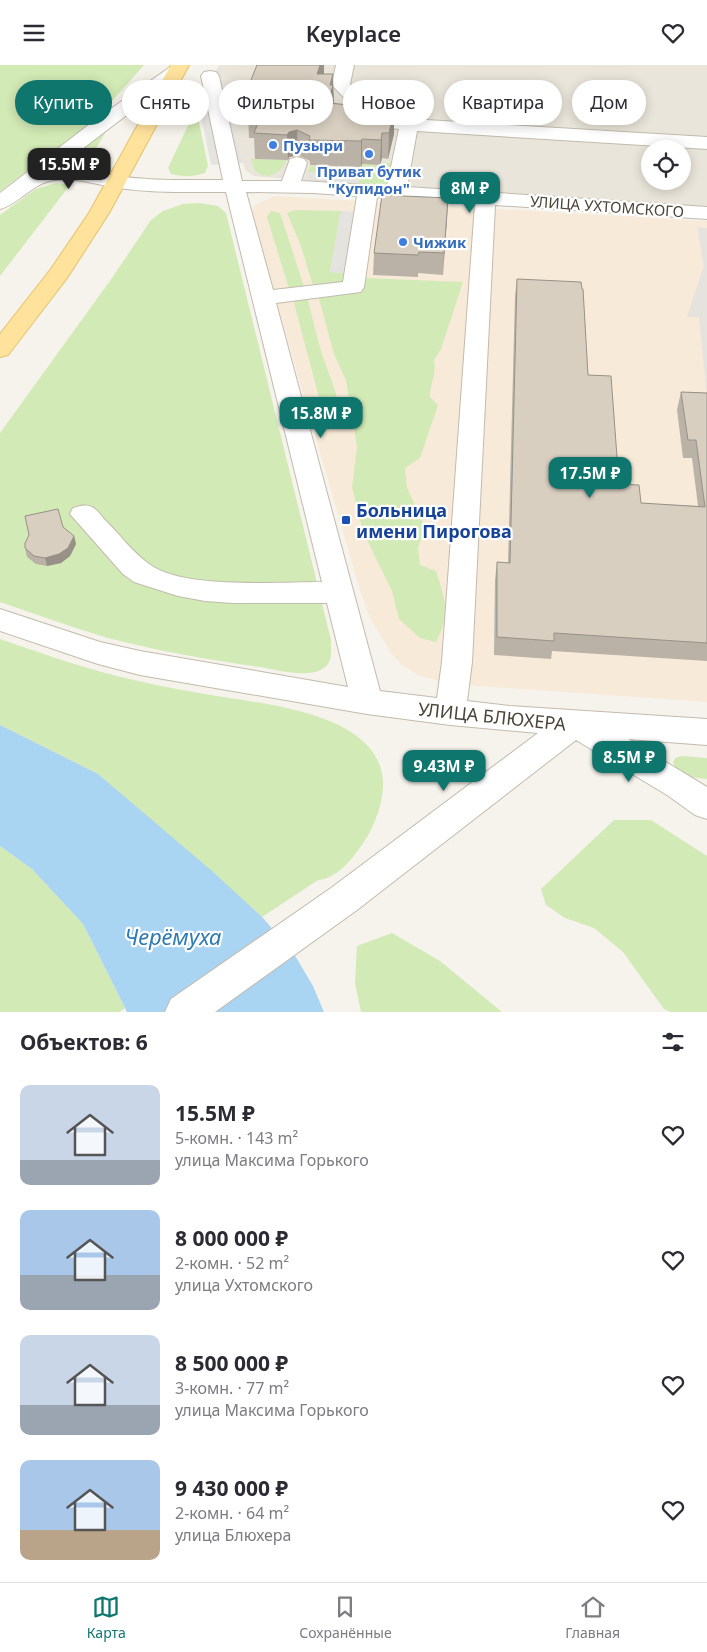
<!DOCTYPE html>
<html lang="ru">
<meta charset="utf-8">
<style>
body{margin:0;font-family:"Noto Sans",sans-serif;background:#f2f2f3;color:#2b2b33;height:100vh;display:flex;flex-direction:column;font-size:19px;white-space:nowrap}
*{box-sizing:border-box;margin:0}
p{font-size:16px;color:#7c7c81}
.icon{flex:none;width:28px;height:28px;fill:none;stroke:currentColor;stroke-width:2;stroke-linecap:round;stroke-linejoin:round}
.map{position:relative;height:947px;overflow:hidden}
.drawer{display:flex;flex-direction:column;background:#fff;flex:1}
.drawer>*{flex:none}
.top-card{position:absolute;left:15px;top:15px;width:678px;height:45px;display:flex;gap:10px}
.controls{position:absolute;left:641px;top:75px;display:grid;gap:10px}
.controls a{display:grid;place-items:center;width:50px;height:50px;border-radius:50%;background:#fff;box-shadow:0 2px 12px #0003;font-size:25px}
.price{position:absolute;translate:-50% -42px;padding:0 11px;border-radius:10px;background:#0f766e;color:#fff;font-size:16px;line-height:32px;filter:drop-shadow(0 1px 2px #0008)}
.price::after{content:'';position:absolute;left:50%;top:30px;width:15px;height:11px;margin-left:-8px;background:inherit;clip-path:polygon(0 0,100% 0,50% 100%)}
.price.selected{background:#222;color:#fff}
ul{padding:0;list-style:none}
li{display:flex;align-items:center;gap:15px;height:125px;padding:0 20px}
li span{display:grid;place-items:center;flex:none;width:140px;height:100px;border-radius:10px;color:#555}
li>.icon{margin-inline-start:auto}
span .icon{width:60px;height:60px;fill:#fffc;stroke-width:1}
li b{font-size:21px}
h2{display:flex;justify-content:space-between;align-items:center;height:60px;padding:0 20px;font-size:21px}
.tag{padding:0 18px;border-radius:22px;background:#fff;box-shadow:0 2px 12px #0003;font-size:18px;line-height:45px}
.tag.selected{background:#0f766e;color:#fff}
header{display:flex;justify-content:space-between;align-items:center;height:65px;padding:0 20px;background:#fff;font-size:22px;font-weight:600}
.tab-bar{display:flex;justify-content:space-around;align-items:center;height:70px;border-top:1px solid #e1e1e2;background:#fff;font-size:14px;color:#7c7c81}
.tab-bar a{display:grid;justify-items:center;gap:2px}
.tab-bar .selected{color:#0f766e}
.map>svg:first-child{display:block}
.residential{fill:#eae5da;fill-rule:evenodd}
.commercial{fill:#f7ead8}
.industrial{fill:#e6e2dd}
.green{fill:#d2eab5}
.parking{fill:#e5e3e0}
.water{fill:#a9d4f2}
.lines{fill:none;stroke-linecap:round;stroke-linejoin:round}
.minor-casing{stroke:#c2bbae;stroke-width:2}
.major-casing{stroke:#e6c16a;stroke-width:2}
.minor{fill:#fff;fill-rule:evenodd}
.major{fill:#ffe39c;fill-rule:evenodd}
.wall{fill:#bab2a6}
.shaded-wall{fill:#979187}
.building{fill:#d8cfc1;stroke:#979187}
.shop-dot{fill:#3f7fe0;stroke:#fff;stroke-width:2}
.transit-dot{fill:#1a4fb4;stroke:#fff;stroke-width:2}
.labels{text-anchor:middle;dominant-baseline:central;stroke-width:4.5;stroke-linejoin:round;paint-order:stroke}
.far-shop-label{font-size:15px;font-weight:bold;fill:#366cbe;stroke:#fff;text-anchor:start}
.far-street-label{font-size:15px;fill:#4b4439;stroke:#fff}
.transit-label{font-size:18px;font-weight:bold;fill:#164399;stroke:#fff;text-anchor:start}
.street-label{font-size:18px;fill:#4b4439;stroke:#fff}
.near-water-label{font-size:22px;font-style:italic;fill:#2e7ab2;stroke:#fff}
</style>
<header><svg class="icon" aria-label="menu" viewBox="0 0 24 24"><path d="M4 6h16M4 12h16M4 18h16"/></svg>Keyplace<svg class="icon" aria-label="heart" viewBox="0 0 24 24"><path d="M12 20l-8-8c-3-5 5-10 8-4 3-6 11-1 8 4z"/></svg></header>
<div class="map">
<svg width="707" height="947" viewBox="0 0 707 947">
<rect width="100%" height="100%" fill="#f6f3ec"/>
<!-- residential -->
<path class="residential" d="M219,0H707V142L358,119L359,110L355,109L308,107L306,116L254,111L246,106L243,98ZM650,84H682V116H650Z"/>
<!-- commercial -->
<path class="commercial" d="M274,131L707,156V637L464,620L440,616L418,610L402,600L391,588L370,553L359,522L251,148L255,140Z"/>
<!-- industrial -->
<path class="industrial" d="M697,162L707,163V330L699,252H687L704,201Z"/>
<!-- green -->
<path class="green" d="M0,0H144L113,35L88,57L91,59L0,126Z
M192,52H198L208,101L205,108C193,112 184,112 171,109L168,103Z
M108,63L85,102L59,101Z
M251,93L255,94L287,95C279,109 269,116 255,106Z
M381,97L398,99L389,118L382,120L358,119L362,99L381,100Z
M310,101L351,103L350,109L308,107Z
M56,118L70,120L0,211V150L36,124Z
M200,138L218,141L226,148L331,575C331,585 333,597 324,603C308,614 278,605 260,602C209,595 158,586 108,573C71,562 36,549 0,537V368L112,213L151,155L163,146L183,139Z
M295,145L341,146L330,207L350,208L348,220L314,224L301,181L287,148Z
M271,146L280,148L305,225L290,227L267,152Z
M363,213L463,217L441,284L434,295C437,310 430,317 430,332L438,340L420,393L405,403L407,423L425,462L418,483L420,500L436,506C445,534 451,549 436,577L420,573L399,554L392,526L363,467L352,422L357,382L346,315L334,289L318,230Z
M307,232C312,251 316,270 322,289C329,312 344,337 337,361L331,362L326,359L293,234Z
M0,574C44,589 88,605 134,615C163,622 193,627 223,632C272,640 386,651 383,722C382,739 376,757 367,772C357,788 339,814 318,815L262,852L98,709L0,660Z
M682,691L707,693V714C693,713 680,711 673,698L675,693Z
M614,755H651L707,791V947H670L664,944L623,887L594,863L565,853L546,840L541,824Z
M0,781L32,804L83,859L125,943L119,947H0Z
M392,868L440,896L502,947H361L355,918L357,881Z"/>
<!-- parking -->
<path class="parking" d="M219,0L243,98L211,100L199,41Z
M308,107L355,109L359,110L358,119L306,116Z
M341,146L364,148L355,209L330,207Z"/>
<!-- water -->
<path class="water" d="M0,660L98,709L212,806L262,852L294,889L313,921L324,947H127L83,859L32,804L0,781Z"/>
<g class="lines">
<defs>
<path id="minor" d="M173,0H184L187,4L56,104C82,102 93,108 117,111C152,116 188,115 223,115L201,11L204,7L210,6L216,7L219,11L242,116H282L290,94L297,92L304,94L307,98L301,116L387,121L399,64L345,58L342,54L347,36L332,20L336,0H354L350,19L365,35L361,50L409,54L707,72V84L417,66L407,122L707,142V154L495,140L472,597L467,636L510,641L707,654V680L628,674L707,722V754L695,750L667,730L576,675L357,845L215,947H165L171,934L331,823L538,668L450,660L367,649L140,610L98,599L0,566V544L100,577L140,586L348,622L327,538H233L205,536L178,531L134,517L123,509L70,449L73,443C80,441 86,439 92,442C96,444 100,449 103,453C119,468 133,489 152,501C187,524 280,517 322,517L226,127C190,127 154,128 118,123C95,120 78,112 54,115C33,118 19,139 0,144V128L95,55ZM246,127L313,128L357,131L343,217L273,225ZM377,132L475,139L442,597L437,633L380,626L276,238L361,227L364,222Z"/>
<path id="major" d="M171,0H189L109,148L67,213L8,290L0,292V269L51,204L89,148Z"/>
</defs>
<!-- minor casing -->
<use href="#minor" class="minor-casing"/>
<!-- major casing -->
<use href="#major" class="major-casing"/>
<!-- minor -->
<use href="#minor" class="minor"/>
<!-- major -->
<use href="#major" class="major"/>
</g>
<!-- wall -->
<path class="wall" d="M324,0V9H333L334,39L394,69L388,94L382,93L380,100L362,99L361,102L310,100V96L298,90L289,92L288,95L255,94L254,73H249L247,25Z
M448,133L443,210L418,208V212L373,210L374,188Z
M517,214L588,310L619,419L641,438L698,441L692,393H683L677,345L681,327L707,328V596L552,586L551,594L494,590L495,515L497,497L508,498L515,231Z
M63,462L74,471L76,479L70,491L61,498L47,501L36,499L27,492L25,483Z"/>
<!-- shaded-wall -->
<path class="shaded-wall" d="M320,0H324V14L317,9Z
M333,9V21V20L334,44L328,38L330,20Z
M394,44V69L388,94L389,68Z
M297,65L298,90L289,92L288,95L287,70L289,67Z
M382,68V93L380,100L381,75Z
M362,74V99L361,102V76Z
M448,133L447,154L443,210L444,188Z
M74,471L76,479L70,491L61,498L47,501L45,493Z"/>
<!-- building -->
<path class="building" d="M257,0H320L317,9H333L330,20H333L328,38L394,44L389,68H382L381,75L362,74L361,76L309,75L310,71L297,65L289,67L287,70L254,68L262,48H247L256,25H247Z
M382,130L448,133L444,188L419,187L418,190L374,188Z
M517,214L581,217L582,224H583L588,310L611,311L619,419L639,420L641,438L705,442L696,375H688L681,327L707,328V578L554,568V576L497,572V497L510,498Z
M58,444L63,462L74,471L68,483L59,489L45,493L34,491L25,483V478L29,470L25,451Z"/>
<!-- markers -->
<g class="shop-dot">
<circle cx="273" cy="80" r="5"/>
<circle cx="369" cy="89" r="5"/>
<circle cx="403" cy="177" r="5"/>
</g>
<rect class="transit-dot" x="341" y="450" width="10" height="10" rx="2.5"/>
<g class="labels">
<!-- far-shop labels -->
<g class="far-shop-label">
<text x="283" y="80">Пузыри</text>
<text x="369" y="106" text-anchor="middle">Приват бутик<tspan x="369" dy="17">"Купидон"</tspan></text>
<text x="413" y="177">Чижик</text>
</g>
<!-- far-street labels -->
<g class="far-street-label">
<text transform="translate(607 141) rotate(4)">УЛИЦА УХТОМСКОГО</text>
</g>
<!-- transit labels -->
<g class="transit-label">
<text x="356" y="445">Больница<tspan x="356" dy="21">имени Пирогова</tspan></text>
</g>
<!-- street labels -->
<g class="street-label">
<text transform="translate(492 651) rotate(6)">УЛИЦА БЛЮХЕРА</text>
</g>
<!-- near-water labels -->
<g class="near-water-label">
<text x="173" y="871">Черёмуха</text>
</g>
</g>
</svg>
<div class="controls">
<a><svg class="icon" aria-label="locate" viewBox="0 0 24 24"><circle cx="12" cy="12" r="6"/><path d="M12 2v4M12 18v4M2 12h4M18 12h4"/></svg></a>
</div>
<b class="price selected" style="left:69px;top:125px">15.5M ₽</b>
<b class="price" style="left:470px;top:149px">8M ₽</b>
<b class="price" style="left:321px;top:374px">15.8M ₽</b>
<b class="price" style="left:590px;top:434px">17.5M ₽</b>
<b class="price" style="left:629px;top:718px">8.5M ₽</b>
<b class="price" style="left:444px;top:727px">9.43M ₽</b>
<div class="top-card">
<a class="tag selected">Купить</a>
<a class="tag">Снять</a>
<a class="tag">Фильтры</a>
<a class="tag">Новое</a>
<a class="tag">Квартира</a>
<a class="tag">Дом</a>
</div>
</div>
<section class="drawer">
<h2>Объектов: 6<svg class="icon" aria-label="filters" viewBox="0 0 24 24"><path d="M4 7h16M4 17h16"/><circle cx="9" cy="7" r="2"/><circle cx="15" cy="17" r="2"/></svg></h2>
<ul>
<li><span style="background:linear-gradient(#c9d6e8 75%,#9aa5b1 0)"><svg class="icon" aria-label="home" viewBox="0 0 24 24"><path d="M3 11l9-7 9 7M6 9v11h12V9"/></svg></span><div><b>15.5M ₽</b><p>5-комн. · 143 m²</p><p>улица Максима Горького</p></div><svg class="icon" aria-label="heart" viewBox="0 0 24 24"><path d="M12 20l-8-8c-3-5 5-10 8-4 3-6 11-1 8 4z"/></svg></li>
<li><span style="background:linear-gradient(#a9c7e8 65%,#9aa5b1 0)"><svg class="icon" aria-label="home" viewBox="0 0 24 24"><path d="M3 11l9-7 9 7M6 9v11h12V9"/></svg></span><div><b>8 000 000 ₽</b><p>2-комн. · 52 m²</p><p>улица Ухтомского</p></div><svg class="icon" aria-label="heart" viewBox="0 0 24 24"><path d="M12 20l-8-8c-3-5 5-10 8-4 3-6 11-1 8 4z"/></svg></li>
<li><span style="background:linear-gradient(#c9d6e8 70%,#9aa5b1 0)"><svg class="icon" aria-label="home" viewBox="0 0 24 24"><path d="M3 11l9-7 9 7M6 9v11h12V9"/></svg></span><div><b>8 500 000 ₽</b><p>3-комн. · 77 m²</p><p>улица Максима Горького</p></div><svg class="icon" aria-label="heart" viewBox="0 0 24 24"><path d="M12 20l-8-8c-3-5 5-10 8-4 3-6 11-1 8 4z"/></svg></li>
<li><span style="background:linear-gradient(#a9c7e8 70%,#b9a48a 0)"><svg class="icon" aria-label="home" viewBox="0 0 24 24"><path d="M3 11l9-7 9 7M6 9v11h12V9"/></svg></span><div><b>9 430 000 ₽</b><p>2-комн. · 64 m²</p><p>улица Блюхера</p></div><svg class="icon" aria-label="heart" viewBox="0 0 24 24"><path d="M12 20l-8-8c-3-5 5-10 8-4 3-6 11-1 8 4z"/></svg></li>
</ul>
</section>
<nav class="tab-bar">
<a class="selected"><svg class="icon" aria-label="map" viewBox="0 0 24 24"><path d="M3 6l6-2 6 2 6-2v14l-6 2-6-2-6 2zM9 4v14M15 6v14"/></svg>Карта</a>
<a><svg class="icon" aria-label="saved" viewBox="0 0 24 24"><path d="M7 4h10v16l-5-4-5 4z"/></svg>Сохранённые</a>
<a><svg class="icon" aria-label="home" viewBox="0 0 24 24"><path d="M3 11l9-7 9 7M6 9v11h12V9"/></svg>Главная</a>
</nav>
